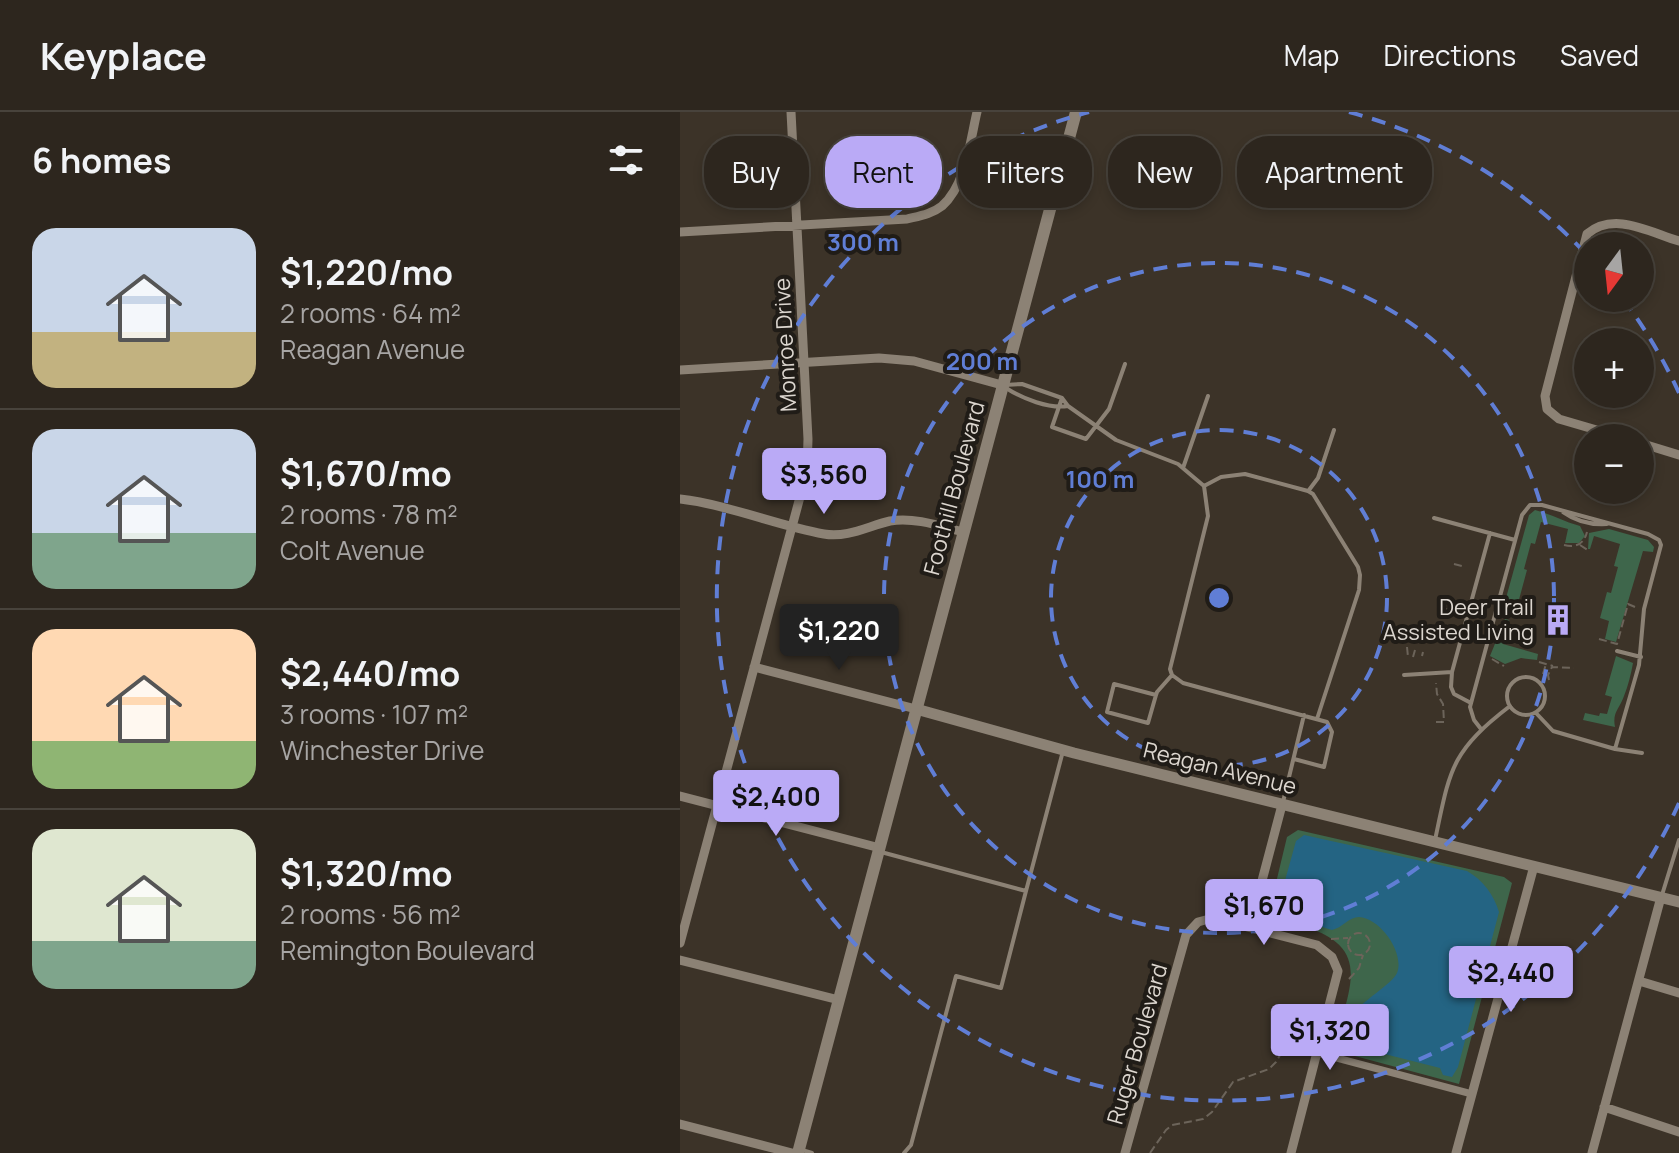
<!DOCTYPE html>
<meta charset="utf-8">
<style>
body{margin:0;font-family:Manrope,sans-serif;background:#39322b;color:#f1f3f6;height:100vh;display:flex;flex-direction:column;font-size:30px;white-space:nowrap}
*{box-sizing:border-box;margin:0}
p{font-size:26px;color:#a7a5a4}
.icon{flex:none;width:44px;height:44px;fill:none;stroke:currentColor;stroke-width:2;stroke-linecap:round;stroke-linejoin:round}
.map{position:relative;flex:1;overflow:hidden}
.details{display:flex;flex-direction:column;background:#2d261e;width:680px}
.details>*{flex:none}
.hud{position:absolute;left:24px;top:24px;width:760px;height:72px;display:flex;gap:16px}
.needle{width:52px;rotate:195deg}
.fabs{position:absolute;left:894px;top:120px;display:grid;gap:16px}
.fabs a{display:grid;place-items:center;width:80px;height:80px;border-radius:50%;background:#2d261e;box-shadow:0 4px 12px #0003,0 0 0 2px #48433c;font-size:40px}
.price{position:absolute;translate:-50% -68px;padding:0 18px;border-radius:8px;background:#baaaf6;color:#111;font-size:26px;line-height:52px;filter:drop-shadow(0 2px 4px #0008)}
.price::after{content:'';position:absolute;left:50%;top:48px;width:24px;height:18px;margin-left:-12px;background:inherit;clip-path:polygon(0 0,100% 0,50% 100%)}
.price.on{background:#222;color:#fff}
ul{padding:0;list-style:none}
li{display:flex;align-items:center;gap:24px;height:200px;padding:0 32px}
li+li{border-top:2px solid #48433c}
li span{display:grid;place-items:center;flex:none;width:224px;height:160px;border-radius:24px;color:#555}
li>.icon{margin-inline-start:auto}
span .icon{width:96px;height:96px;fill:#fffc;stroke-width:1}
li b{font-size:34px}
h2{display:flex;justify-content:space-between;align-items:center;height:96px;padding:0 32px;font-size:34px}
.tag{padding:0 28px;border-radius:32px;background:#2d261e;box-shadow:0 4px 12px #0003,0 0 0 2px #48433c;font-size:28px;line-height:72px}
.tag.on{background:#baaaf6;color:#111}
header{display:flex;align-items:center;gap:48px;box-sizing:border-box;height:112px;padding:0 40px;background:#2d261e;border-bottom:2px solid #48433c}
header strong{font-size:38px}
nav{display:flex;gap:44px;margin-inline-start:auto;font-size:28px}
main{display:flex;flex:1;min-height:0}
.map>svg:first-child{display:block}
.green{fill:#3e664b}
.water{fill:#246483}
.lines{fill:none;stroke-linecap:round;stroke-linejoin:round}
.path{stroke:#6c645a;stroke-width:2;stroke-dasharray:8 4;stroke-linecap:butt}
.service{stroke:#8c8275;stroke-width:4}
.pedestrian{stroke:#8c8275;stroke-width:7}
.minor{stroke:#8c8275;stroke-width:9}
.tertiary{stroke:#8c8275;stroke-width:11}
.secondary{stroke:#8c8275;stroke-width:12}
.ring{fill:none;stroke:#607ed5;stroke-width:4;stroke-dasharray:14 10}
.labels{text-anchor:middle;dominant-baseline:central;stroke-width:8;stroke-linejoin:round;paint-order:stroke}
.street-label{font-size:22px;fill:#dcd6cf;stroke:#201c17}
.poi-label{font-size:22px;fill:#dcd6cf;stroke:#201c17;text-anchor:end}
.centre{fill:#607ed5;stroke:#201c17;stroke-width:4}
.ring-label{font-size:24px;text-anchor:middle;font-weight:bold;fill:#607ed5;stroke:#201c17;stroke-width:8;stroke-linejoin:round;paint-order:stroke}
</style>
<header>
<strong>Keyplace</strong>
<nav><a>Map</a><a>Directions</a><a>Saved</a></nav>
</header>
<main>
<section class="details">
<h2>6 homes<svg class="icon" aria-label="filters" viewBox="0 0 24 24"><path d="M4 7h16M4 17h16"/><circle cx="9" cy="7" r="2"/><circle cx="15" cy="17" r="2"/></svg></h2>
<ul>
<li><span style="background:linear-gradient(#c9d6e8 65%,#c2b280 0)"><svg class="icon" aria-label="home" viewBox="0 0 24 24"><path d="M3 11l9-7 9 7M6 9v11h12V9"/></svg></span><div><b>$1,220/mo</b><p>2 rooms · 64 m²</p><p>Reagan Avenue</p></div></li>
<li><span style="background:linear-gradient(#c9d6e8 65%,#7fa58c 0)"><svg class="icon" aria-label="home" viewBox="0 0 24 24"><path d="M3 11l9-7 9 7M6 9v11h12V9"/></svg></span><div><b>$1,670/mo</b><p>2 rooms · 78 m²</p><p>Colt Avenue</p></div></li>
<li><span style="background:linear-gradient(#ffd9b3 70%,#8fb573 0)"><svg class="icon" aria-label="home" viewBox="0 0 24 24"><path d="M3 11l9-7 9 7M6 9v11h12V9"/></svg></span><div><b>$2,440/mo</b><p>3 rooms · 107 m²</p><p>Winchester Drive</p></div></li>
<li><span style="background:linear-gradient(#dfe7d0 70%,#7fa58c 0)"><svg class="icon" aria-label="home" viewBox="0 0 24 24"><path d="M3 11l9-7 9 7M6 9v11h12V9"/></svg></span><div><b>$1,320/mo</b><p>2 rooms · 56 m²</p><p>Remington Boulevard</p></div></li>
</ul>
</section>
<div class="map">
<svg width="999" height="1041" viewBox="0 0 999 1041">
<rect width="100%" height="100%" fill="#3c3328"/>
<!-- green -->
<path class="green" d="M855,398C871,402 885,410 900,414L905,424L899,431H885L888,417L861,410L855,432L851,431L844,457L847,458L834,506L826,502V486L849,403Z
M929,417L968,428L974,435L973,440L963,439L936,530L925,527L929,509L920,506L927,480L931,481L938,455L934,454L940,432L914,424L910,437H908L909,421Z
M825,507L829,508L823,532L858,542L857,548L841,546L825,552L810,544Z
M936,544L953,551C951,562 948,574 944,584C940,596 932,600 935,615L903,608L905,601L919,604L920,601L927,602L932,585L925,583Z
M618,718L824,765L832,771L779,972L660,940L654,934C670,873 695,833 616,812C606,810 595,809 589,800L607,725Z"/>
<!-- water -->
<path class="water" d="M624,723L787,759C803,768 814,783 819,800L778,955L772,965L763,963L760,956L673,934C637,911 710,878 717,861C725,841 700,806 679,805C669,805 662,816 652,818L602,803L599,799V790L616,729Z"/>
<g class="lines">
<!-- path -->
<path class="path" d="M884,433C896,436 904,432 907,420
M900,433L909,439
M774,452L782,454
M762,496L770,498
M919,527L937,532L948,492L955,495
M754,528L762,530
M727,535L728,545
M742,544L743,540
M733,545L735,538
M812,547L824,554
M859,550L873,554
M863,562L866,552
M869,568L868,563L872,555L894,556
M756,610H764L763,592L757,582L756,571
M668 832a11 11 0 1 1 22 0a11 11 0 1 1-22 0Z
M651,827L668,826
M669,867L679,856L683,843
M470,1041L486,1018L492,1013L523,1007L532,1000L553,970L589,957L596,950L611,924L633,913"/>
<!-- service -->
<path class="service" d="M324,273L342,272L382,286L388,294L436,328L498,352L524,374L528,404L490,557L492,563L503,571L647,610L652,620L644,655L614,647
M326,276C343,287 369,297 388,294
M382,286L372,315L406,327L429,297L445,252
M503,356L528,284
M524,374L541,365L565,362L628,379L633,382L678,455L680,463L679,478L637,607
M629,378L638,366L654,318
M883,400C897,410 911,413 927,412
M754,406L835,428
M937,539L961,545
M724,563L772,560
M827 584a19 19 0 1 1 38 0a19 19 0 1 1-38 0Z
M476,583L434,572L427,600L468,611L476,583L477,580L492,563
M791,591L774,582L771,575L772,560L810,421
M856,601L873,619L935,637L962,641
M801,617L794,608L790,595L842,403L850,393H862L968,422L979,428L981,433L964,497L959,553L935,637
M603,690L624,603
M755,728C770,658 770,640 830,594
M201,740L346,779L383,639
M982,783L999,728
M122,1038L132,1041
M224,1041L231,1033L276,864L321,876L346,779"/>
<!-- pedestrian -->
<path class="pedestrian" d="M638,941L792,982"/>
<!-- minor -->
<path class="minor" d="M0,120L227,107C239,104 252,102 262,94C286,73 290,29 297,0
M0,258L199,246L234,249L322,273
M944,326L879,307L867,297L865,284L907,122C934,99 969,120 999,129
M960,331L999,343
M0,387C50,393 95,413 144,422C168,426 188,414 210,409C235,405 260,414 283,420
M74,555L236,597
M0,684L200,736
M570,814L602,693
M0,831L127,359L128,327L111,0
M0,848L159,888
M959,869L999,881
M924,995L999,1020
M0,1012L112,1041
M445,1041L506,823L518,810L533,806L637,833L652,845L658,859L611,1041
M776,1041L854,754
M912,1041L981,785"/>
<!-- tertiary -->
<path class="tertiary" d="M236,597L394,641L999,790"/>
<!-- secondary -->
<path class="secondary" d="M118,1041L396,0"/>
</g>
<!-- distance rings -->
<g class="ring">
<circle cx="539" cy="486" r="168"/>
<circle cx="539" cy="486" r="335"/>
<path d="M999 691A503 503 0 1 1 409 0M669 0A503 503 0 0 1 907 143M943 187A503 503 0 0 1 999 281"/>
</g>
<!-- icons -->
<defs>
<symbol id="building-bare" viewBox="-9 -9 18 18"><path d="M-4-6H4V6H1V3H-1V6H-4ZM-2.5-4.3h1.7v1.8h-1.7ZM.8-4.3h1.7v1.8H.8ZM-2.5-1h1.7V.8h-1.7ZM.8-1h1.7V.8H.8Z" fill="#baaaf6" stroke="#201c17" stroke-width="2.5" paint-order="stroke"/></symbol>
</defs>
<g fill-rule="evenodd">
<use href="#building-bare" x="856" y="486" width="44" height="44"/>
</g>
<g class="labels">
<!-- street labels -->
<g class="street-label">
<text transform="translate(105 233) rotate(-93)">Monroe Drive</text>
<text transform="translate(274 376) rotate(-75)">Foothill Boulevard</text>
<text transform="translate(540 656) rotate(14)">Reagan Avenue</text>
<text transform="translate(457 932) rotate(-74)">Ruger Boulevard</text>
</g>
<!-- poi labels -->
<g class="poi-label">
<text x="854" y="495">Deer Trail<tspan x="854" dy="25">Assisted Living</tspan></text>
</g>
</g>
<circle cx="539" cy="486" r="12" class="centre"/>
<g class="ring-label">
<text x="183" y="139">300 m</text>
<text x="302" y="258">200 m</text>
<text x="420" y="376">100 m</text>
</g>
</svg>
<div class="fabs">
<a><svg class="needle" viewBox="-14 -14 28 28"><path d="M0-13l5 13h-10z" fill="#e53935"/><path d="M0 13l5-13h-10z" fill="#a7a5a4"/></svg></a>
<a>+</a>
<a>−</a>
</div>
<b class="price" style="left:144px;top:404px">$3,560</b>
<b class="price on" style="left:159px;top:560px">$1,220</b>
<b class="price" style="left:96px;top:726px">$2,400</b>
<b class="price" style="left:584px;top:835px">$1,670</b>
<b class="price" style="left:831px;top:902px">$2,440</b>
<b class="price" style="left:650px;top:960px">$1,320</b>
<div class="hud">
<a class="tag">Buy</a>
<a class="tag on">Rent</a>
<a class="tag">Filters</a>
<a class="tag">New</a>
<a class="tag">Apartment</a>
</div>
</div>
</main>
